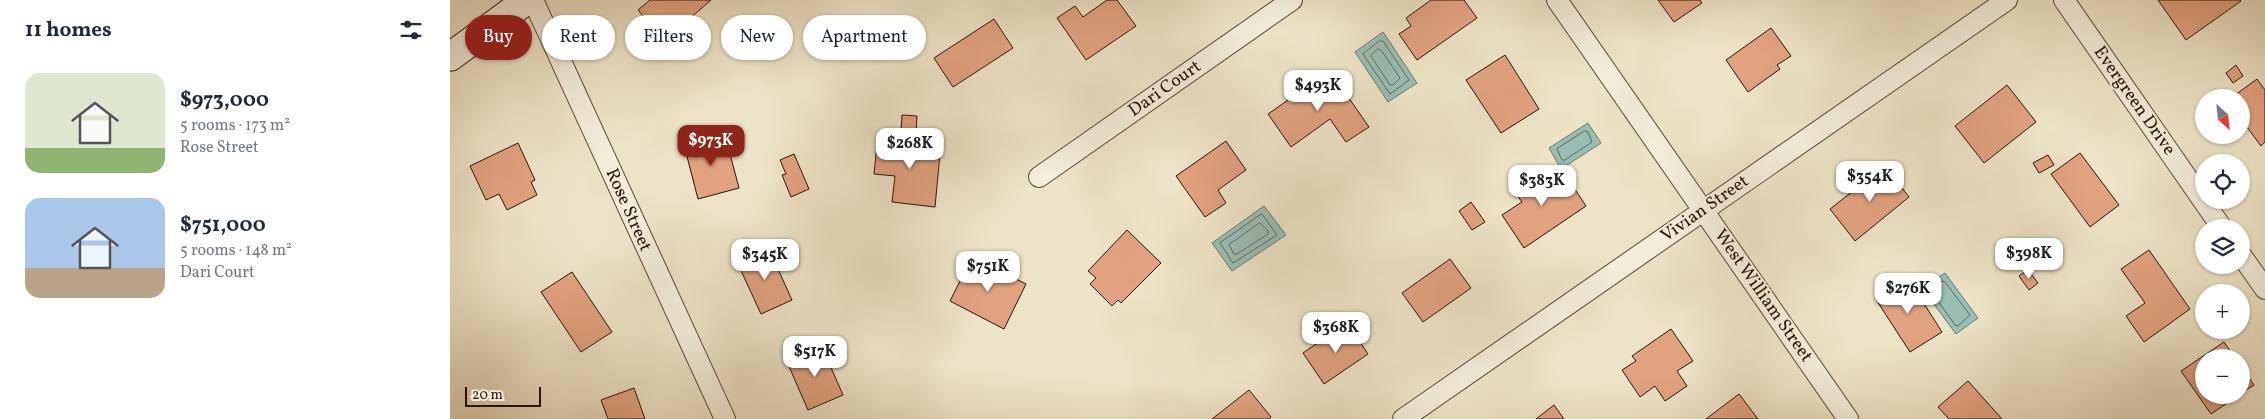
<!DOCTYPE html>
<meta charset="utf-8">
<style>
body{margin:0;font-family:Vollkorn,serif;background:#f2f2f3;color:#1f2937;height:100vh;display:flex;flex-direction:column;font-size:19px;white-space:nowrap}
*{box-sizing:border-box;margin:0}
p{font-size:16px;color:#747a83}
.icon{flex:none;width:28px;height:28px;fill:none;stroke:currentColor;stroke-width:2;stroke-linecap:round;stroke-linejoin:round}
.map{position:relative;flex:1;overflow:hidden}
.side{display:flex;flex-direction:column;background:#fff;width:450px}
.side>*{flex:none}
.banner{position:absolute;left:15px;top:15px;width:475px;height:45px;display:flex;gap:10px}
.needle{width:32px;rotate:153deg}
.controls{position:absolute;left:1745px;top:89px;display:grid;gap:10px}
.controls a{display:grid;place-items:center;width:55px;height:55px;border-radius:50%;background:#fff;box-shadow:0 1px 4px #0004;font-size:25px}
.scale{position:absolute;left:15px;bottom:12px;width:76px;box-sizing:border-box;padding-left:5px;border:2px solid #2c1205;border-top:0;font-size:14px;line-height:18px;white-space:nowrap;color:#2c1205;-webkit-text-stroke:4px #f3edda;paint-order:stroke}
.price{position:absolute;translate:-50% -42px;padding:0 11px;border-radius:10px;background:#fff;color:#222;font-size:16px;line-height:32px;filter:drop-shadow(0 1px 2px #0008)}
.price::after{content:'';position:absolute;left:50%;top:30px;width:15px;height:11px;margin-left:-8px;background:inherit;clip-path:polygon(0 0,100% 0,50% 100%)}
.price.selected{background:#8f2418;color:#fff}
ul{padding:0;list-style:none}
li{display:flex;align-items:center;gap:15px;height:125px;padding:0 25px}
li span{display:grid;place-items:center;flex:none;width:140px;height:100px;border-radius:15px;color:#555}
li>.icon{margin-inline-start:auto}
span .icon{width:60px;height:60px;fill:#fffc;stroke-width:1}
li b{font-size:21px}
h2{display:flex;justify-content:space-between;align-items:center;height:60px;padding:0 25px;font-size:21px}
.pill{padding:0 18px;border-radius:22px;background:#fff;box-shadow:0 1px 4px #0004;font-size:18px;line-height:45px}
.pill.selected{background:#8f2418;color:#fff}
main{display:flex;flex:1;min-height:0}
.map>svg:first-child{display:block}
.water{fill:#99beb3;stroke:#6d796d}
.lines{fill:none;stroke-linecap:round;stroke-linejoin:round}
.shore{stroke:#62685c;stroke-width:1}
.building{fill:#e1a27f;stroke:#2c1205}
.street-casing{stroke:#5c4635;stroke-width:22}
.secondary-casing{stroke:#2c1205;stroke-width:30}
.street{stroke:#f3edda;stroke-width:20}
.secondary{stroke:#f3edda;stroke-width:28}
.labels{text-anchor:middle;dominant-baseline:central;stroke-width:4;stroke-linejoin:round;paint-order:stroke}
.street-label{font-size:18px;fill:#2c1205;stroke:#f3edda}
</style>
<main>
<section class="side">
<h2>11 homes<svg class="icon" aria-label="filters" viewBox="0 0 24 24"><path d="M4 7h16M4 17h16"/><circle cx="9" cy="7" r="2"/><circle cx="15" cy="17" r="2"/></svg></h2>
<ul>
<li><span style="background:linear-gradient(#dfe7d0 75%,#8fb573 0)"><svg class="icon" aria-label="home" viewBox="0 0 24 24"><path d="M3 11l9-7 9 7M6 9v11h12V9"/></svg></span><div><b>$973,000</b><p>5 rooms · 173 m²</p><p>Rose Street</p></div></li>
<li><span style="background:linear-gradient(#a9c7e8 70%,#b9a48a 0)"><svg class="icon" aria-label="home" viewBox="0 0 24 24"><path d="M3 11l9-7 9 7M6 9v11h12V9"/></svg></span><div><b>$751,000</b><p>5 rooms · 148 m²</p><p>Dari Court</p></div></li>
</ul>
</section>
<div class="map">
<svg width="1815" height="419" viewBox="0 0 1815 419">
<rect width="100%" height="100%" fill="#ede3c6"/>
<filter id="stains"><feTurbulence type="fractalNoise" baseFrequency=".004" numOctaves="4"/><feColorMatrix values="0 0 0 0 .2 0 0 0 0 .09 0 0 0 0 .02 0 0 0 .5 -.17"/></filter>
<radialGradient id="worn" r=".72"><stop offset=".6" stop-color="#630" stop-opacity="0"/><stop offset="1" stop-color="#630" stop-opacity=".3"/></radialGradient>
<!-- water -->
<path class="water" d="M933,32L967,83L938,102L905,52Z
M1138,123L1151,143L1111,169L1099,148Z
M814,206L836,235L782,271L762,243Z
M1495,273L1528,318L1506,334L1472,288Z"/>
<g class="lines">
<!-- shore -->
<path class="shore" d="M930,41H933L959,80L940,94L913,54Z
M928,49L931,50L950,78L943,85H940L921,56Z
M1135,131L1138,132L1142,142L1115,160H1112L1107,149Z
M812,214L827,235L783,263L770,243Z
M810,223L818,231V234L787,254H784L779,245Z
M1492,281L1495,282L1520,315L1508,326L1505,325L1481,291Z"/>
</g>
<!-- building -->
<path class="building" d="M200,0H261L214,41L188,10Z
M657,0H667L686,26L636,60L607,18L625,6L633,17Z
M981,0H1014L1027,18L967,60L949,34L961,26L956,18Z
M1208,0H1250L1252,3L1224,22Z
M1708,0H1790L1791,1L1736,40Z
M544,19L563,48L503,87L484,58Z
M1321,28L1341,56L1327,65L1330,69L1298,92L1276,60Z
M1055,55L1089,109L1051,133L1016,80Z
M1786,65L1793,76L1783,83L1776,73Z
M880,71L919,127L896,142L880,119L841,147L818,114Z
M1807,79L1815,90V142L1811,146L1791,119V98H1781Z
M1557,85L1586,122L1534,163L1505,126Z
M452,115L467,116L466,132L451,130Z
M449,134L480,137L478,153L490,154L485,207L442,202L445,176L424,174L427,145L448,147Z
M275,135L289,188L248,199L234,145Z
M776,141L796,170L768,190L776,203L755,217L726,176Z
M68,143L85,180L81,182L87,195L57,210L49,194L36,200L20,166Z
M1630,153L1669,205L1640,227L1601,174Z
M344,154L359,189L341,197L332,175L336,174L330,160Z
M1598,155L1604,165L1589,173L1583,163Z
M1435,166L1459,197L1405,241L1380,209Z
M1080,172L1091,188L1114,173L1136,206L1074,248L1052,215L1072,202L1060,185Z
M1021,202L1035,222L1022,230L1009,211Z
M677,230L711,263L671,303L668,300L662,306L640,284L646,278L638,271Z
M318,247L342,300L311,314L287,262Z
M1699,250L1740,309L1694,342L1676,316L1695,303L1671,269Z
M522,257L576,284L554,329L500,301Z
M1000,259L1021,288L973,322L952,293Z
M1578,270L1588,283L1579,290L1569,276Z
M122,272L162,332L131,352L91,292Z
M1457,277L1492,332L1460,352L1425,298Z
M897,323L918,354L874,384L853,353Z
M1221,329L1243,361L1227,371L1237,386L1215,401L1205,386L1190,397L1172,370L1186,361L1182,356Z
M1774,342L1785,358H1754V395H1789L1761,414L1731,371Z
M372,347L393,395L358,410L337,362Z
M1791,367L1804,385L1791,393Z
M1518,381L1552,419H1499L1488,407Z
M184,388L195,419H158L151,400Z
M799,390L821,417L819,419H762Z
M1289,394L1308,419H1256Z
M1104,405L1114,419H1086Z"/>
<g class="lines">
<defs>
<path id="street" d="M83,0L275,419
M1107,0L1398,419
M1614,0L1772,228
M589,177L842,0
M1791,255L1815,289
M953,419L1557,0"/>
<path id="secondary" d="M0,57L77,0"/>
</defs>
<!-- street casing -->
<use href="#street" class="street-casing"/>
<!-- secondary casing -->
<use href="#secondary" class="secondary-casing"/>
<!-- street -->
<use href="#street" class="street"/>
<!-- secondary -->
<use href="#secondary" class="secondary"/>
</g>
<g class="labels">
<!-- street labels -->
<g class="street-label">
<text transform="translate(715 89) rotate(-35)">Dari Court</text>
<text transform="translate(1684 101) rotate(55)">Evergreen Drive</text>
<text transform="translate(1255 209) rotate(-35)">Vivian Street</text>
<text transform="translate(178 210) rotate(66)">Rose Street</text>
<text transform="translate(1313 296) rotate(55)">West William Street</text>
</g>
</g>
<rect width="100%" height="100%" filter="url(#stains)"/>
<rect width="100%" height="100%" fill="url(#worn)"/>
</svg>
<div class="controls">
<a><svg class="needle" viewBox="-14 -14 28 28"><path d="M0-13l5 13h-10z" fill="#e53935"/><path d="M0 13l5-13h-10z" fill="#747a83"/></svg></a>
<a><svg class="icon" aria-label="locate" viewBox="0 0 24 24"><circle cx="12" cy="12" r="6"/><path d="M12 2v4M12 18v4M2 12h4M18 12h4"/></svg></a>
<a><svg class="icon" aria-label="layers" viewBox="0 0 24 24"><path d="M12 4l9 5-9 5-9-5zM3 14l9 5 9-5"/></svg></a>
<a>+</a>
<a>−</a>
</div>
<div class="scale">20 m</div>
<b class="price" style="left:868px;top:112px">$493K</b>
<b class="price selected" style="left:261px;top:167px">$973K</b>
<b class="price" style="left:460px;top:170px">$268K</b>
<b class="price" style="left:1420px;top:203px">$354K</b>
<b class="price" style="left:1092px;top:207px">$383K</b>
<b class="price" style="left:1579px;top:280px">$398K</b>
<b class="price" style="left:315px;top:281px">$345K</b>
<b class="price" style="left:538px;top:293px">$751K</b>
<b class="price" style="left:1458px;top:315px">$276K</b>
<b class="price" style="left:886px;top:354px">$368K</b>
<b class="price" style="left:365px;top:378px">$517K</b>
<div class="banner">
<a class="pill selected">Buy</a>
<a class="pill">Rent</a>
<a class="pill">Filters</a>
<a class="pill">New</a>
<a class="pill">Apartment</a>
</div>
</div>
</main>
